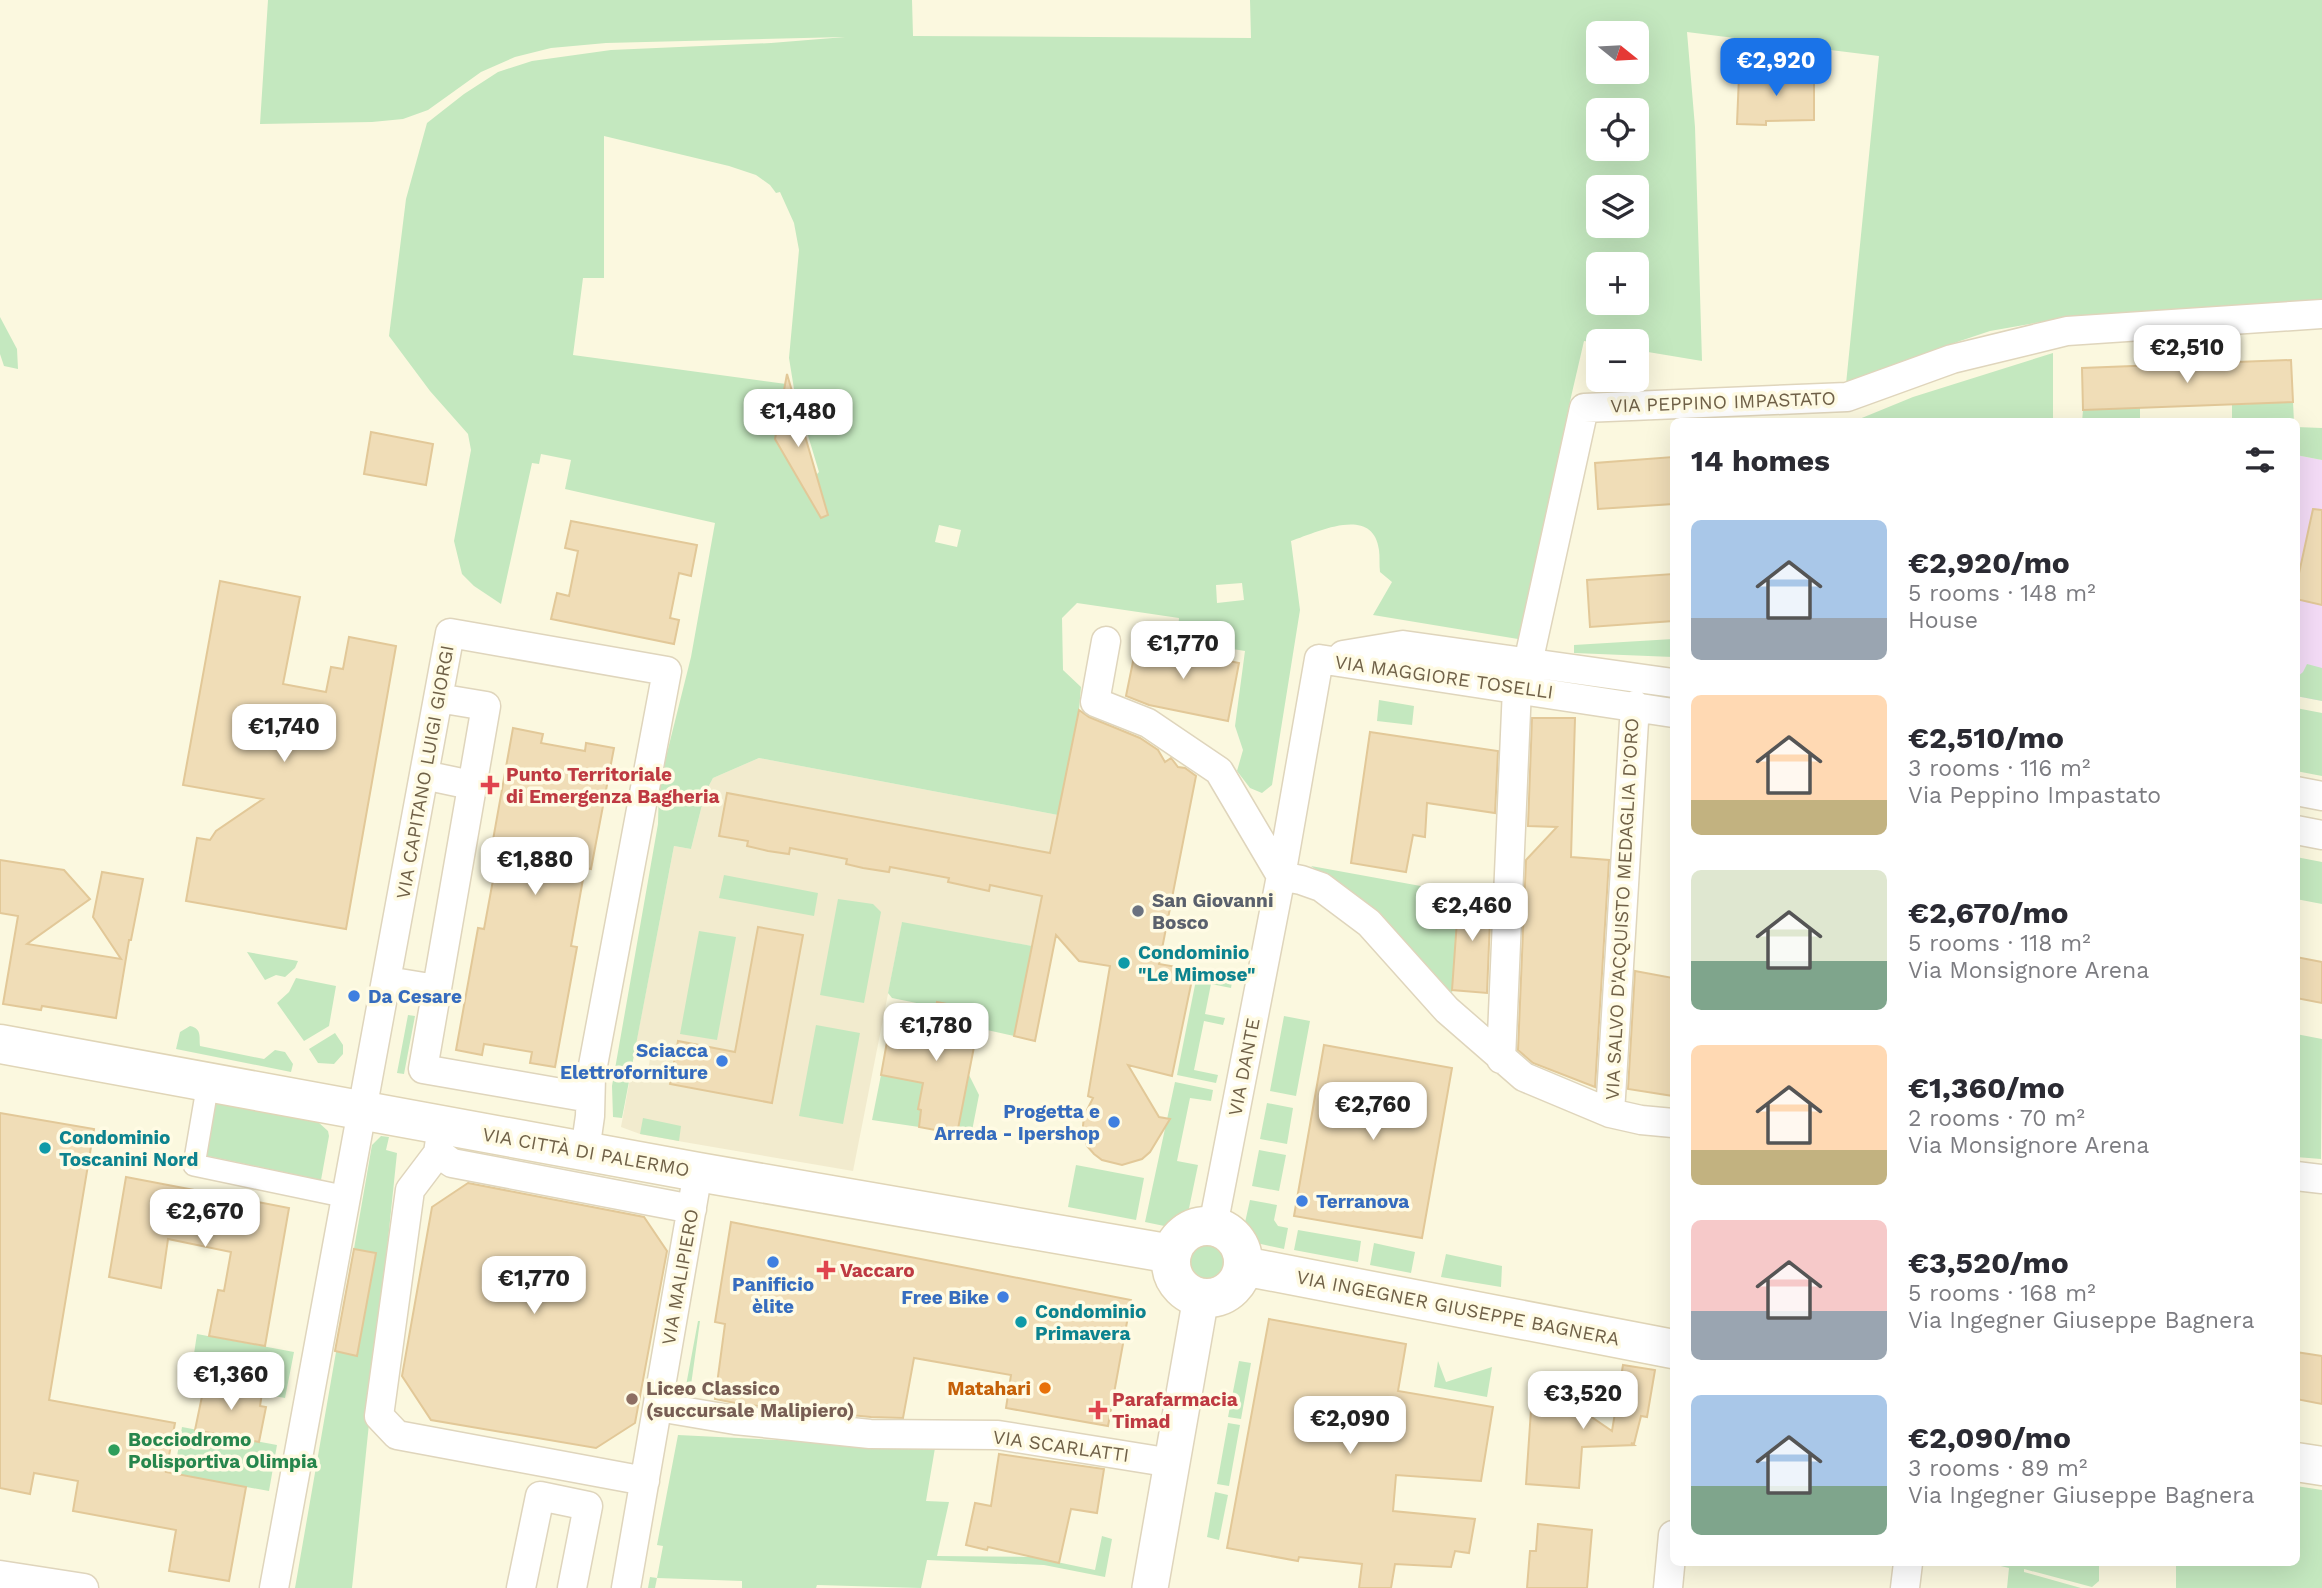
<!DOCTYPE html>
<meta charset="utf-8">
<style>
body{margin:0;font-family:"Work Sans",sans-serif;background:#f7f7f7;color:#2b2b33;height:100vh;display:flex;flex-direction:column;font-size:26px;white-space:nowrap}
*{box-sizing:border-box;margin:0}
p{font-size:23px;color:#7c7c81}
.icon{flex:none;width:38px;height:38px;fill:none;stroke:currentColor;stroke-width:2;stroke-linecap:round;stroke-linejoin:round}
.map{position:relative;flex:1;overflow:hidden}
.panel{position:absolute;left:1670px;top:418px;width:630px;height:1148px;display:flex;flex-direction:column;background:#fff;border-radius:10px;box-shadow:0 7px 28px #0002}
.panel>*{flex:none}
.needle{width:46px;rotate:108deg}
.tools{position:absolute;left:1586px;top:21px;display:grid;gap:14px}
.tools a{display:grid;place-items:center;width:63px;height:63px;border-radius:10px;background:#fff;box-shadow:0 7px 28px #0002;font-size:35px}
.price{position:absolute;translate:-50% -60px;padding:0 16px;border-radius:14px;background:#fff;color:#222;font-size:23px;line-height:46px;filter:drop-shadow(0 2px 4px #0008)}
.price::after{content:'';position:absolute;left:50%;top:42px;width:21px;height:16px;margin-left:-10px;background:inherit;clip-path:polygon(0 0,100% 0,50% 100%)}
.price.selected{background:#1a73e8;color:#fff}
ul{padding:0;list-style:none}
li{display:flex;align-items:center;gap:21px;height:175px;padding:0 21px}
li span{display:grid;place-items:center;flex:none;width:196px;height:140px;border-radius:10px;color:#555}
li>.icon{margin-inline-start:auto}
span .icon{width:84px;height:84px;fill:#fffc;stroke-width:1}
li b{font-size:30px}
h2{display:flex;justify-content:space-between;align-items:center;height:84px;padding:0 21px;font-size:30px}
.map>svg:first-child{display:block}
.residential{fill:#f2ebce}
.education{fill:#f4dcf7}
.green{fill:#c4e8bf;fill-rule:evenodd}
.building{fill:#f0ddb7;stroke:#e2c898;stroke-width:2}
.lines{fill:none;stroke-linecap:round;stroke-linejoin:round}
.pedestrian-casing{stroke:#dfd5bc;stroke-width:24}
.minor-casing{stroke:#dfd5bc;stroke-width:31}
.tertiary-casing{stroke:#dfd5bc;stroke-width:38}
.secondary-casing{stroke:#e0d5b7;stroke-width:41}
.pedestrian{stroke:#fff;stroke-width:21}
.minor{stroke:#fff;stroke-width:28}
.tertiary{stroke:#fff;stroke-width:35}
.secondary{stroke:#fff;stroke-width:38}
.health-dot{fill:#e0444e;stroke:#fffbe4;stroke-width:2.5}
.worship-dot{fill:#6b7280;stroke:#fffbe4;stroke-width:2.5}
.culture-dot{fill:#0f9aa8;stroke:#fffbe4;stroke-width:2.5}
.shop-dot{fill:#3f7fe0;stroke:#fffbe4;stroke-width:2.5}
.food-dot{fill:#e8710a;stroke:#fffbe4;stroke-width:2.5}
.education-dot{fill:#8d6e63;stroke:#fffbe4;stroke-width:2.5}
.leisure-dot{fill:#2e9e5b;stroke:#fffbe4;stroke-width:2.5}
.labels{text-anchor:middle;dominant-baseline:central;stroke-width:7;stroke-linejoin:round;paint-order:stroke}
.street-label{font-size:19px;fill:#706148;stroke:#fffbe4}
.health-label{font-size:19px;font-weight:bold;fill:#be3a42;stroke:#fffbe4;text-anchor:start}
.worship-label{font-size:19px;font-weight:bold;fill:#5b616d;stroke:#fffbe4;text-anchor:start}
.culture-label{font-size:19px;font-weight:bold;fill:#0d838f;stroke:#fffbe4;text-anchor:start}
.shop-label{font-size:19px;font-weight:bold;fill:#366cbe;stroke:#fffbe4;text-anchor:end}
.education-label{font-size:19px;font-weight:bold;fill:#785e54;stroke:#fffbe4;text-anchor:start}
.food-label{font-size:19px;font-weight:bold;fill:#c56008;stroke:#fffbe4;text-anchor:end}
.leisure-label{font-size:19px;font-weight:bold;fill:#27864d;stroke:#fffbe4;text-anchor:start}
</style>
<div class="map">
<svg width="2322" height="1588" viewBox="0 0 2322 1588">
<rect width="100%" height="100%" fill="#fbf8df"/>
<!-- residential -->
<path class="residential" d="M759,758L1058,815L1032,946L902,923L853,1171L678,1141L640,1134L621,1127L631,1073L647,1076L651,1053L635,1049L674,846L691,849L705,793L713,778Z"/>
<!-- education -->
<path class="education" d="M2296,455L2322,460V701L2296,696Z"/>
<!-- green -->
<path class="green" d="M268,0H912L913,36L1251,38L1250,0H2322V301L2046,321L1990,331L1960,341L1846,384L1879,56L1687,32L1695,127L1702,361L1636,350V341H1598V343L1584,341L1571,397L1524,640L1373,615L1392,582L1380,572C1379,565 1380,557 1379,550C1373,504 1316,533 1291,541L1300,610L1272,785L1262,793L1250,788L1237,771L1243,750L1235,726L1245,651L1177,640L1179,618L1077,603L1062,618L1063,670L1081,687L1079,710L1058,815L759,758L713,778L705,793L691,849L674,846L622,1118L613,1117L612,1086L658,824L659,785L691,657L715,523L565,489L571,460L541,454L539,464L532,463L501,604L474,586L462,574L454,541L471,450L468,434L430,391L389,336L406,199L427,123L464,94L498,72L532,61L611,50L771,43L845,37L606,43L551,48L515,57L481,72L428,110L403,119L372,122L260,124ZM1598,33H1636V72H1598ZM1598,110H1636V149H1598ZM604,136L729,166L756,175L770,185L776,193L780,192L794,223L799,250L789,358L794,389L819,472L804,487L775,439L786,384L573,355L583,278H604ZM1598,187H1636V226H1598ZM1598,264H1636V303H1598ZM939,525L961,530L957,547L935,542ZM1242,583L1244,600L1217,603L1216,585Z
M0,317L17,349L18,369L4,366L0,354Z
M2053,353V422H1852L1913,397Z
M2293,402L2294,422H2232V405Z
M2140,408V422H2082L2083,410Z
M2296,427L2322,428V460L2296,455Z
M1673,639V657L1574,653V645Z
M2307,664L2322,668V701L2296,696V678L2303,672Z
M1379,700L1414,706L1412,725L1377,721Z
M2296,708L2322,713V776L2296,771Z
M2296,857L2322,862V904L2296,899Z
M1311,866L1459,893L1452,994L1379,915Z
M724,875L818,893L814,916L719,898Z
M838,899L873,904L881,912L864,1003L820,995Z
M902,922L1032,946L1014,1036L978,1028L981,1010L938,1002L936,1007L892,998L888,993Z
M699,931L736,937L717,1040L680,1034Z
M247,952L298,961L295,968L285,977L276,975L265,980Z
M1197,975L1232,982L1231,988L1211,984L1205,1014L1225,1018L1223,1025L1204,1021L1194,1070L1218,1075L1216,1083L1177,1075Z
M296,978L336,986L329,1026L304,1041L277,1003L289,992Z
M408,1015L415,1016L404,1074L397,1073Z
M1284,1016L1310,1021L1296,1096L1270,1091Z
M816,1025L860,1033L843,1124L799,1116Z
M190,1026C202,1029 199,1036 200,1046L264,1059L275,1050L285,1052L293,1064L291,1072L176,1049L180,1032Z
M335,1033L343,1045V1054L334,1064L318,1063L309,1049Z
M2296,1034L2322,1039L2321,1159L2296,1157Z
M881,1075L923,1083L918,1109L921,1110L919,1127L872,1120Z
M969,1075L979,1095L971,1136L957,1134Z
M1175,1082L1213,1090L1211,1101L1190,1098L1177,1161L1198,1165L1187,1218L1174,1228L1145,1222Z
M214,1101L318,1122L328,1131L329,1136L321,1180L203,1155Z
M1267,1103L1293,1108L1287,1144L1260,1139Z
M643,1118L681,1126L679,1141L640,1134Z
M381,1136L389,1137L386,1150L397,1153L352,1588H295L372,1145Z
M1259,1150L1286,1155L1279,1191L1252,1186Z
M1076,1165L1144,1178L1136,1220L1068,1207Z
M1250,1200L1277,1205L1274,1220L1278,1226L1288,1228L1284,1249L1252,1242L1244,1227Z
M1298,1230L1361,1241L1358,1262L1294,1250Z
M1187 1262a20 20 0 1 1 40 0a20 20 0 1 1-40 0Z
M1374,1243L1415,1252L1411,1273L1370,1265Z
M1446,1254L1502,1266L1501,1287L1441,1277Z
M698,1321H700L690,1392L685,1391Z
M197,1334L294,1352L285,1398L190,1380Z
M1239,1361L1251,1363L1241,1419L1228,1417Z
M1438,1361L1446,1382L1492,1367L1487,1397L1434,1387Z
M1228,1423L1240,1425L1229,1486L1217,1484Z
M182,1427L277,1445L269,1491L174,1474Z
M678,1435L935,1448L926,1501L949,1502L937,1556L1033,1557L1095,1570L1102,1536L1112,1539L1105,1577L1044,1565L927,1560L921,1588L817,1585L816,1588H742V1581L657,1578L655,1588H648L650,1577L657,1578L663,1546L657,1545Z
M2296,1486L2322,1490V1588H2176V1563H2296Z
M1215,1492L1228,1495L1219,1540L1207,1537Z
M1988,1563H2099V1581L2092,1587L2024,1569V1572L2081,1588H2007L2009,1568Z"/>
<!-- building -->
<path class="building" d="M1780,71H1814V120L1766,121V125L1737,124L1739,76L1780,77Z
M2291,360L2293,402L2083,410L2082,368Z
M787,374L828,515L821,518L775,439Z
M371,432L433,444L426,485L364,474Z
M1673,457V504L1598,509L1595,463Z
M2313,509L2322,510V605L2296,599V587Z
M571,521L697,545L691,576L679,573L670,618L679,620L674,644L551,619L557,593L569,596L578,551L565,548Z
M1673,574V621L1590,627L1587,580Z
M220,581L300,597L283,684L326,692L331,667L343,669L349,637L396,646L346,929L186,901L197,838L210,840L216,831L263,799L183,785Z
M1137,642L1239,663L1228,721L1149,705L1126,696Z
M1079,710L1089,717L1140,738L1158,750L1165,762L1171,758L1178,767L1185,768L1196,776L1159,964L1194,970L1172,1076L1128,1065L1159,1117L1170,1119L1150,1152L1142,1159L1122,1165L1102,1160L1094,1154L1087,1146L1083,1126L1084,1116L1093,1098L1088,1096L1110,966L1079,961L1056,935L1035,1041L1014,1036L1042,896L990,885L989,891L948,882L949,878L890,867L889,872L863,868L846,864L847,859L790,848L789,854L768,851L747,846L748,841L719,836L727,793L1050,853Z
M1532,718H1575L1571,857L1609,860L1595,1087L1533,1063L1518,1050L1526,860L1557,827L1528,826Z
M513,728L543,734L541,743L585,751L586,743L614,748L591,869L585,868L571,946L577,947L555,1067L530,1063L532,1052L484,1044L482,1055L456,1050L478,928L484,929L498,853L491,851Z
M1370,732L1498,751L1495,813L1427,803L1425,837L1413,835L1406,872L1351,863Z
M0,860L64,870L90,899L27,944L121,959L93,917L102,872L143,879L131,940H129L116,1018L42,1006L41,1010L3,1004L18,916L0,913Z
M1459,893L1491,895L1487,993L1452,990Z
M758,927L803,935L772,1103L670,1084L678,1041L735,1052Z
M2296,957L2322,962V1003L2296,998Z
M1635,971L1673,978V1096L1628,1089Z
M937,1002L981,1011L957,1134L919,1127L921,1110L918,1109L923,1083L881,1075L890,1025L931,1033Z
M1324,1045L1452,1068L1422,1238L1294,1216Z
M0,1113L94,1129L49,1400L175,1423L166,1472L246,1487L229,1581L169,1571L176,1530L73,1511L78,1481L34,1473L30,1494L0,1488Z
M126,1177L289,1208L265,1346L209,1336L218,1290L224,1291L231,1252L168,1239L161,1288L109,1277Z
M468,1183L644,1217L667,1251L635,1423L596,1448L431,1420L402,1376L432,1207Z
M731,1222L1131,1300L1108,1426L1006,1408L1011,1375L914,1358L903,1418L871,1417L740,1404L715,1399L725,1324L715,1322Z
M354,1249L376,1253L357,1356L335,1351Z
M1269,1319L1406,1344L1398,1391L1493,1407L1481,1481L1396,1475L1393,1511L1475,1519L1469,1553L1455,1551L1451,1567L1395,1564L1391,1588H1359L1362,1564L1299,1557L1298,1561L1227,1548Z
M2296,1352L2322,1356V1404L2296,1399Z
M1623,1365L1655,1370L1647,1417L1641,1416L1634,1444L1631,1443L1634,1445L1582,1447L1579,1488L1526,1484L1531,1410H1537V1401L1571,1403L1612,1431Z
M205,1382L262,1393L260,1406L266,1407L259,1442L195,1430Z
M999,1454L1104,1469L1097,1513L1071,1509L1059,1563L988,1547L987,1550L966,1545L975,1503L991,1506Z
M1538,1524L1592,1530L1587,1588H1527L1530,1551H1536Z"/>
<g class="lines">
<defs>
<path id="pedestrian" d="M208,1083L194,1165L347,1197"/>
<path id="minor" d="M1106,641L1095,702L1148,723L1219,771L1281,876L1301,880L1321,887L1369,923L1447,1010L1524,1077L1610,1113L1641,1120L1673,1123
M1343,655L1403,645L1673,683
M1319,659L1673,713
M1528,663L1584,408L1847,397L1952,359L2067,331L2322,314
M438,698L486,706L423,1069L590,1098
M424,775L471,785
M2296,791L2322,796
M2296,830L2322,835
M387,981L436,989
M1501,1059L1517,688
M1610,1113L1635,705
M442,1126L438,1153L410,1190L379,1416L397,1435L645,1481
M438,1153L452,1163L692,1209
M2296,1176L2322,1179
M1213,1226L1281,876L1319,659
M658,1407L735,1420L870,1434L998,1435L1172,1463
M0,1575L84,1588
M274,1588L450,633L667,671L591,1076L590,1116L585,1151
M521,1588L540,1496L588,1506L572,1588
M626,1588L698,1172
M1668,1588L1673,1535
M1905,1588L1908,1563"/>
<path id="tertiary" d="M1150,1588L1201,1297"/>
<path id="secondary" d="M0,1044L698,1172L1172,1254
M1171 1262a36 36 0 1 1 72 0a36 36 0 1 1-72 0Z
M1243,1266L1673,1349
M2296,1462L2322,1466"/>
</defs>
<!-- pedestrian casing -->
<use href="#pedestrian" class="pedestrian-casing"/>
<!-- minor casing -->
<use href="#minor" class="minor-casing"/>
<!-- tertiary casing -->
<use href="#tertiary" class="tertiary-casing"/>
<!-- secondary casing -->
<use href="#secondary" class="secondary-casing"/>
<!-- pedestrian -->
<use href="#pedestrian" class="pedestrian"/>
<!-- minor -->
<use href="#minor" class="minor"/>
<!-- tertiary -->
<use href="#tertiary" class="tertiary"/>
<!-- secondary -->
<use href="#secondary" class="secondary"/>
</g>
<!-- markers -->
<g class="health-dot">
<path d="M486.5 774.5h7v7h7v7h-7v7h-7v-7h-7v-7h7z"/>
<path d="M822.5 1259.5h7v7h7v7h-7v7h-7v-7h-7v-7h7z"/>
<path d="M1094.5 1399.5h7v7h7v7h-7v7h-7v-7h-7v-7h7z"/>
</g>
<circle class="worship-dot" cx="1138" cy="911" r="7"/>
<g class="culture-dot">
<circle cx="1124" cy="963" r="7"/>
<circle cx="45" cy="1148" r="7"/>
<circle cx="1021" cy="1322" r="7"/>
</g>
<g class="shop-dot">
<circle cx="354" cy="996" r="7"/>
<circle cx="722" cy="1061" r="7"/>
<circle cx="1114" cy="1122" r="7"/>
<circle cx="1302" cy="1201" r="7"/>
<circle cx="773" cy="1262" r="7"/>
<circle cx="1003" cy="1297" r="7"/>
</g>
<circle class="food-dot" cx="1045" cy="1388" r="7"/>
<circle class="education-dot" cx="632" cy="1399" r="7"/>
<circle class="leisure-dot" cx="114" cy="1450" r="7"/>
<g class="labels">
<!-- street labels -->
<g class="street-label">
<text transform="translate(1723 402) rotate(-2)">VIA PEPPINO IMPASTATO</text>
<text transform="translate(1444 677) rotate(8)">VIA MAGGIORE TOSELLI</text>
<text transform="translate(425 772) rotate(-80)">VIA CAPITANO LUIGI GIORGI</text>
<text transform="translate(1622 909) rotate(-87)">VIA SALVO D'ACQUISTO MEDAGLIA D'ORO</text>
<text transform="translate(1244 1067) rotate(-79)">VIA DANTE</text>
<text transform="translate(586 1152) rotate(10)">VIA CITTÀ DI PALERMO</text>
<text transform="translate(680 1277) rotate(-80)">VIA MALIPIERO</text>
<text transform="translate(1458 1308) rotate(11)">VIA INGEGNER GIUSEPPE BAGNERA</text>
<text transform="translate(1061 1446) rotate(8)">VIA SCARLATTI</text>
</g>
<!-- health labels -->
<g class="health-label">
<text x="506" y="774">Punto Territoriale<tspan x="506" dy="22">di Emergenza Bagheria</tspan></text>
<text x="840" y="1270">Vaccaro</text>
<text x="1112" y="1399">Parafarmacia<tspan x="1112" dy="22">Timad</tspan></text>
</g>
<!-- worship labels -->
<g class="worship-label">
<text x="1152" y="900">San Giovanni<tspan x="1152" dy="22">Bosco</tspan></text>
</g>
<!-- culture labels -->
<g class="culture-label">
<text x="1138" y="952">Condominio<tspan x="1138" dy="22">"Le Mimose"</tspan></text>
<text x="59" y="1137">Condominio<tspan x="59" dy="22">Toscanini Nord</tspan></text>
<text x="1035" y="1311">Condominio<tspan x="1035" dy="22">Primavera</tspan></text>
</g>
<!-- shop labels -->
<g class="shop-label">
<text x="368" y="996" text-anchor="start">Da Cesare</text>
<text x="708" y="1050">Sciacca<tspan x="708" dy="22">Elettroforniture</tspan></text>
<text x="1100" y="1111">Progetta e<tspan x="1100" dy="22">Arreda - Ipershop</tspan></text>
<text x="1316" y="1201" text-anchor="start">Terranova</text>
<text x="773" y="1284" text-anchor="middle">Panificio<tspan x="773" dy="22">èlite</tspan></text>
<text x="989" y="1297">Free Bike</text>
</g>
<!-- education labels -->
<g class="education-label">
<text x="646" y="1388">Liceo Classico<tspan x="646" dy="22">(succursale Malipiero)</tspan></text>
</g>
<!-- food labels -->
<g class="food-label">
<text x="1031" y="1388">Matahari</text>
</g>
<!-- leisure labels -->
<g class="leisure-label">
<text x="128" y="1439">Bocciodromo<tspan x="128" dy="22">Polisportiva Olimpia</tspan></text>
</g>
</g>
</svg>
<div class="tools">
<a><svg class="needle" viewBox="-14 -14 28 28"><path d="M0-13l5 13h-10z" fill="#e53935"/><path d="M0 13l5-13h-10z" fill="#7c7c81"/></svg></a>
<a><svg class="icon" aria-label="locate" viewBox="0 0 24 24"><circle cx="12" cy="12" r="6"/><path d="M12 2v4M12 18v4M2 12h4M18 12h4"/></svg></a>
<a><svg class="icon" aria-label="layers" viewBox="0 0 24 24"><path d="M12 4l9 5-9 5-9-5zM3 14l9 5 9-5"/></svg></a>
<a>+</a>
<a>−</a>
</div>
<b class="price selected" style="left:1776px;top:98px">€2,920</b>
<b class="price" style="left:2187px;top:385px">€2,510</b>
<b class="price" style="left:798px;top:449px">€1,480</b>
<b class="price" style="left:1183px;top:681px">€1,770</b>
<b class="price" style="left:284px;top:764px">€1,740</b>
<b class="price" style="left:535px;top:897px">€1,880</b>
<b class="price" style="left:1472px;top:943px">€2,460</b>
<b class="price" style="left:936px;top:1063px">€1,780</b>
<b class="price" style="left:1373px;top:1142px">€2,760</b>
<b class="price" style="left:205px;top:1249px">€2,670</b>
<b class="price" style="left:534px;top:1316px">€1,770</b>
<b class="price" style="left:231px;top:1412px">€1,360</b>
<b class="price" style="left:1583px;top:1431px">€3,520</b>
<b class="price" style="left:1350px;top:1456px">€2,090</b>
<section class="panel">
<h2>14 homes<svg class="icon" aria-label="filters" viewBox="0 0 24 24"><path d="M4 7h16M4 17h16"/><circle cx="9" cy="7" r="2"/><circle cx="15" cy="17" r="2"/></svg></h2>
<ul>
<li><span style="background:linear-gradient(#a9c7e8 70%,#9aa5b1 0)"><svg class="icon" aria-label="home" viewBox="0 0 24 24"><path d="M3 11l9-7 9 7M6 9v11h12V9"/></svg></span><div><b>€2,920/mo</b><p>5 rooms · 148 m²</p><p>House</p></div></li>
<li><span style="background:linear-gradient(#ffd9b3 75%,#c2b280 0)"><svg class="icon" aria-label="home" viewBox="0 0 24 24"><path d="M3 11l9-7 9 7M6 9v11h12V9"/></svg></span><div><b>€2,510/mo</b><p>3 rooms · 116 m²</p><p>Via Peppino Impastato</p></div></li>
<li><span style="background:linear-gradient(#dfe7d0 65%,#7fa58c 0)"><svg class="icon" aria-label="home" viewBox="0 0 24 24"><path d="M3 11l9-7 9 7M6 9v11h12V9"/></svg></span><div><b>€2,670/mo</b><p>5 rooms · 118 m²</p><p>Via Monsignore Arena</p></div></li>
<li><span style="background:linear-gradient(#ffd9b3 75%,#c2b280 0)"><svg class="icon" aria-label="home" viewBox="0 0 24 24"><path d="M3 11l9-7 9 7M6 9v11h12V9"/></svg></span><div><b>€1,360/mo</b><p>2 rooms · 70 m²</p><p>Via Monsignore Arena</p></div></li>
<li><span style="background:linear-gradient(#f6c9c9 65%,#9aa5b1 0)"><svg class="icon" aria-label="home" viewBox="0 0 24 24"><path d="M3 11l9-7 9 7M6 9v11h12V9"/></svg></span><div><b>€3,520/mo</b><p>5 rooms · 168 m²</p><p>Via Ingegner Giuseppe Bagnera</p></div></li>
<li><span style="background:linear-gradient(#a9c7e8 65%,#7fa58c 0)"><svg class="icon" aria-label="home" viewBox="0 0 24 24"><path d="M3 11l9-7 9 7M6 9v11h12V9"/></svg></span><div><b>€2,090/mo</b><p>3 rooms · 89 m²</p><p>Via Ingegner Giuseppe Bagnera</p></div></li>
</ul>
</section>
</div>
